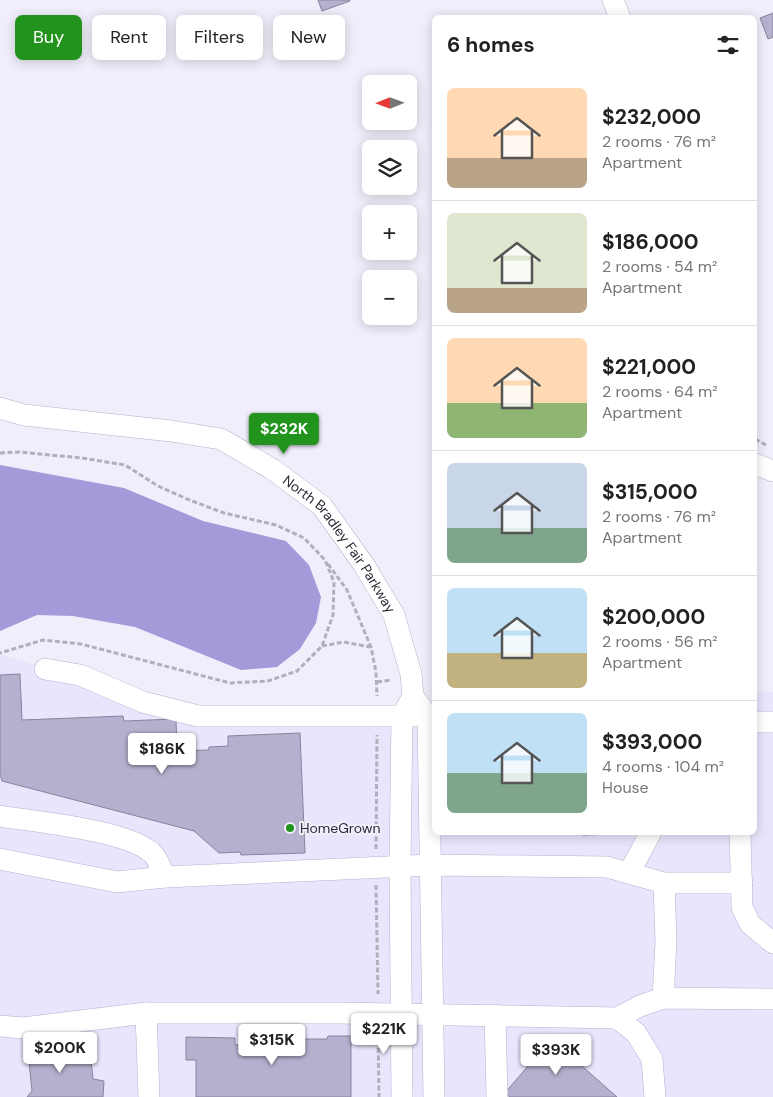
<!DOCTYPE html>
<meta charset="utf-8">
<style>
body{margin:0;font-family:"DM Sans",sans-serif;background:#f6f6f6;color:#222;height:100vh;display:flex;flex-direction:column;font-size:19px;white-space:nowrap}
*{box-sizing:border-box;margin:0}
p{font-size:16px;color:#767676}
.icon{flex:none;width:28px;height:28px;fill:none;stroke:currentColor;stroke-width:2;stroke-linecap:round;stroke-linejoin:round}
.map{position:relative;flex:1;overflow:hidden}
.sheet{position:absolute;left:432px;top:15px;width:325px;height:820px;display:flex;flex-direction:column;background:#fff;border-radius:8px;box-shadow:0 2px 12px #0003}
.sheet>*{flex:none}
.top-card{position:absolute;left:15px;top:15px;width:342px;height:45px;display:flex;gap:10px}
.needle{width:32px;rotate:269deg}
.controls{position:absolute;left:362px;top:75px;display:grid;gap:10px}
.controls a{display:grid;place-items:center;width:55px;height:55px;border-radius:8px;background:#fff;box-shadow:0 2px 12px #0003;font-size:25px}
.price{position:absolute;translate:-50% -42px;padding:0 11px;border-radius:5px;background:#fff;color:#222;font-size:16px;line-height:32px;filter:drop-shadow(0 1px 2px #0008)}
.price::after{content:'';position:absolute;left:50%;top:30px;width:15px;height:11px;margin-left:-8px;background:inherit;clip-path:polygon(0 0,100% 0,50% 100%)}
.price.current{background:#22931d;color:#fff}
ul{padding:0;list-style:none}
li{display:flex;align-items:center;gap:15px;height:125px;padding:0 15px}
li+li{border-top:1px solid #e0e0e0}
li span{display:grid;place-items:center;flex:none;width:140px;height:100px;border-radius:8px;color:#555}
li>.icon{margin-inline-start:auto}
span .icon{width:60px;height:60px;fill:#fffc;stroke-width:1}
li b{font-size:21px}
h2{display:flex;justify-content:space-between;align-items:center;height:60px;padding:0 15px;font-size:21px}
.pill{padding:0 18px;border-radius:8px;background:#fff;box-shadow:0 2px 12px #0003;font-size:18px;line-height:45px}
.pill.current{background:#22931d;color:#fff}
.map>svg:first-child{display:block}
.built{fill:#e8e5fc}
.water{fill:#a599da}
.building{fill:#b5b0ce;stroke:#87839f}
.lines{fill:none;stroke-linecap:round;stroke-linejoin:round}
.minor-casing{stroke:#b5b1ce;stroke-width:22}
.path{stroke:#b1afbb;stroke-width:3;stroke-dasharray:5 2.5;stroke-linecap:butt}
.minor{stroke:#fff;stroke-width:21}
.poi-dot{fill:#22931d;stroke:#f0eefa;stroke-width:2}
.labels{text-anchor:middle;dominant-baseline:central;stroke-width:4;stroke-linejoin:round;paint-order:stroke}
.street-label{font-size:14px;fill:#2b2935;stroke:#f0eefa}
.poi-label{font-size:14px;fill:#2b2935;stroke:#f0eefa;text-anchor:start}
</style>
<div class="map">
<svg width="773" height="1097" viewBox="0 0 773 1097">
<rect width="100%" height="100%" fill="#f0eefa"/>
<!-- built -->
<path class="built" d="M0,654L198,716L435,706V832H755V693L773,692V1097H0Z"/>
<!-- water -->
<path class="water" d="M0,465L124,488L203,521L286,541L309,565L321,597L316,623L300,649L277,667L241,670L135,627L73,616L37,615L0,631Z"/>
<!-- building -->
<path class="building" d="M318,0H349L350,1L322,11Z
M773,13V37L768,39L760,18Z
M20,674L22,720L123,716L124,721L176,719L177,751L209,750V747L228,746V736L300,733L305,853L241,855L240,852L219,853L194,831L2,781L0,774V675Z
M583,832H612V834L583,835Z
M293,1032V1039H327L328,1036H351V1097H196V1060H186V1037L235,1038V1045H244V1033Z
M548,1036L617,1097H510L505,1093L534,1059L530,1056Z
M27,1042H59L58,1061H91L93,1079L104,1081L103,1097H27L32,1091Z"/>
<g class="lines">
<defs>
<g id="minor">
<path d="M613,0L620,18"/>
<path id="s1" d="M0,408L24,415L171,431L221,439L272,469L322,506L364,565L394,615L411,674L413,696L428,716L434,1097"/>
<path d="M755,464L773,471"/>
<path d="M45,669L80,675L143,702L198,716H415"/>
<path d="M755,722H773"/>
<path d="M0,816C36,822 127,830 152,853C158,858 161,870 165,877"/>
<path d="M740,832L742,907L750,924L773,943"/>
<path d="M0,859L117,882L165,877L431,865L607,867L664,883H742"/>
<path d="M629,873L651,832"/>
<path d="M663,998L666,942L664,883"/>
<path d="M146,1013L149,1097"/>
<path d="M495,1015L497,1097"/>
<path d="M617,1018L636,1033L652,1059L655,1097"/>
<path d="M0,1026L23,1028L146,1013H337L617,1018L640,1006L663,998L773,999"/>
<path d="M402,1097L400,866L402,716L413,696"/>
</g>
</defs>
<!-- minor casing -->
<use href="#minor" class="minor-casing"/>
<!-- path -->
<path class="path" d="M755,439L766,445
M0,453L19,452L82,458L125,465L158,486L187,499L224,513L276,525L304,538L325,560L334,582L333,615L322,646L297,671L268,681L230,683L81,644L43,640L0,653
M328,564L347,590L371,647L376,672L377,696
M322,646L344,642L370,647
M377,682L392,680
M376,849L377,735
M376,885L378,994
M378,1033L379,1097"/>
<!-- minor -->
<use href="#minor" class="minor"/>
</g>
<!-- markers -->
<circle class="poi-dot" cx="290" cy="828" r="5"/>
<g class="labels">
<!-- street labels -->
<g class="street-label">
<text stroke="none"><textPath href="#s1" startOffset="385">North Bradley Fair Parkway</textPath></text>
</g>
<!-- poi labels -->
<g class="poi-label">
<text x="300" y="828">HomeGrown</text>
</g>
</g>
</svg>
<div class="controls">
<a><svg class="needle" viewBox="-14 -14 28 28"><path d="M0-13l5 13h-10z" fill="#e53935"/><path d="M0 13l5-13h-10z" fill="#767676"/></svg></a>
<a><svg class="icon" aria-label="layers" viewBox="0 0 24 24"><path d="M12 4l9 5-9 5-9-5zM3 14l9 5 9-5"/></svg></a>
<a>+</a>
<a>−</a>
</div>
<b class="price current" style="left:284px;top:455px">$232K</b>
<b class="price" style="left:162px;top:775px">$186K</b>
<b class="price" style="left:384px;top:1055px">$221K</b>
<b class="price" style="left:272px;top:1066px">$315K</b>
<b class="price" style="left:60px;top:1074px">$200K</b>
<b class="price" style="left:556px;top:1076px">$393K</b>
<div class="top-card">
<a class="pill current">Buy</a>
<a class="pill">Rent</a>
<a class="pill">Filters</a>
<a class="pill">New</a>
</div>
<section class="sheet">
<h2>6 homes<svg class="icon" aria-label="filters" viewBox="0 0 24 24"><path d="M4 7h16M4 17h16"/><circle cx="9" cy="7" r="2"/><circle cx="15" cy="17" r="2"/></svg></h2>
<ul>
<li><span style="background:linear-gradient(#ffd9b3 70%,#b9a48a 0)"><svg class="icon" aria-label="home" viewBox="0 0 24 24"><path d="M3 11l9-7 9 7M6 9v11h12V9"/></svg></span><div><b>$232,000</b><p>2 rooms · 76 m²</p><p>Apartment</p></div></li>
<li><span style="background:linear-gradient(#dfe7d0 75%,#b9a48a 0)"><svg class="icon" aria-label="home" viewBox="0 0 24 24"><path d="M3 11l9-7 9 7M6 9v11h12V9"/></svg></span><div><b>$186,000</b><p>2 rooms · 54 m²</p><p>Apartment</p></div></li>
<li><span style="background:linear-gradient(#ffd9b3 65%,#8fb573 0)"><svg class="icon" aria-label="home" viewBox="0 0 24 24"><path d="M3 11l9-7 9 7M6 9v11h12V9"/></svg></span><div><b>$221,000</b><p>2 rooms · 64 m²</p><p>Apartment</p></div></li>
<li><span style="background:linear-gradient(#c9d6e8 65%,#7fa58c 0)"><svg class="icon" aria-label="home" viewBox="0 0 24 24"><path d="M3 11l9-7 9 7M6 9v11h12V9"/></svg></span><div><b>$315,000</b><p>2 rooms · 76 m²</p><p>Apartment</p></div></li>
<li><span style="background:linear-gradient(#bfe0f5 65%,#c2b280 0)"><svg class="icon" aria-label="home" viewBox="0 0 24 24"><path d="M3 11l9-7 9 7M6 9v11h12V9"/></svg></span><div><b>$200,000</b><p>2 rooms · 56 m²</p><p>Apartment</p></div></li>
<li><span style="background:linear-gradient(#bfe0f5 60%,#7fa58c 0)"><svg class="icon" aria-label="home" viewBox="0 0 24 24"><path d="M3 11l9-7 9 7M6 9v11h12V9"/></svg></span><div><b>$393,000</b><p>4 rooms · 104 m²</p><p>House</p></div></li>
</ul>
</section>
</div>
